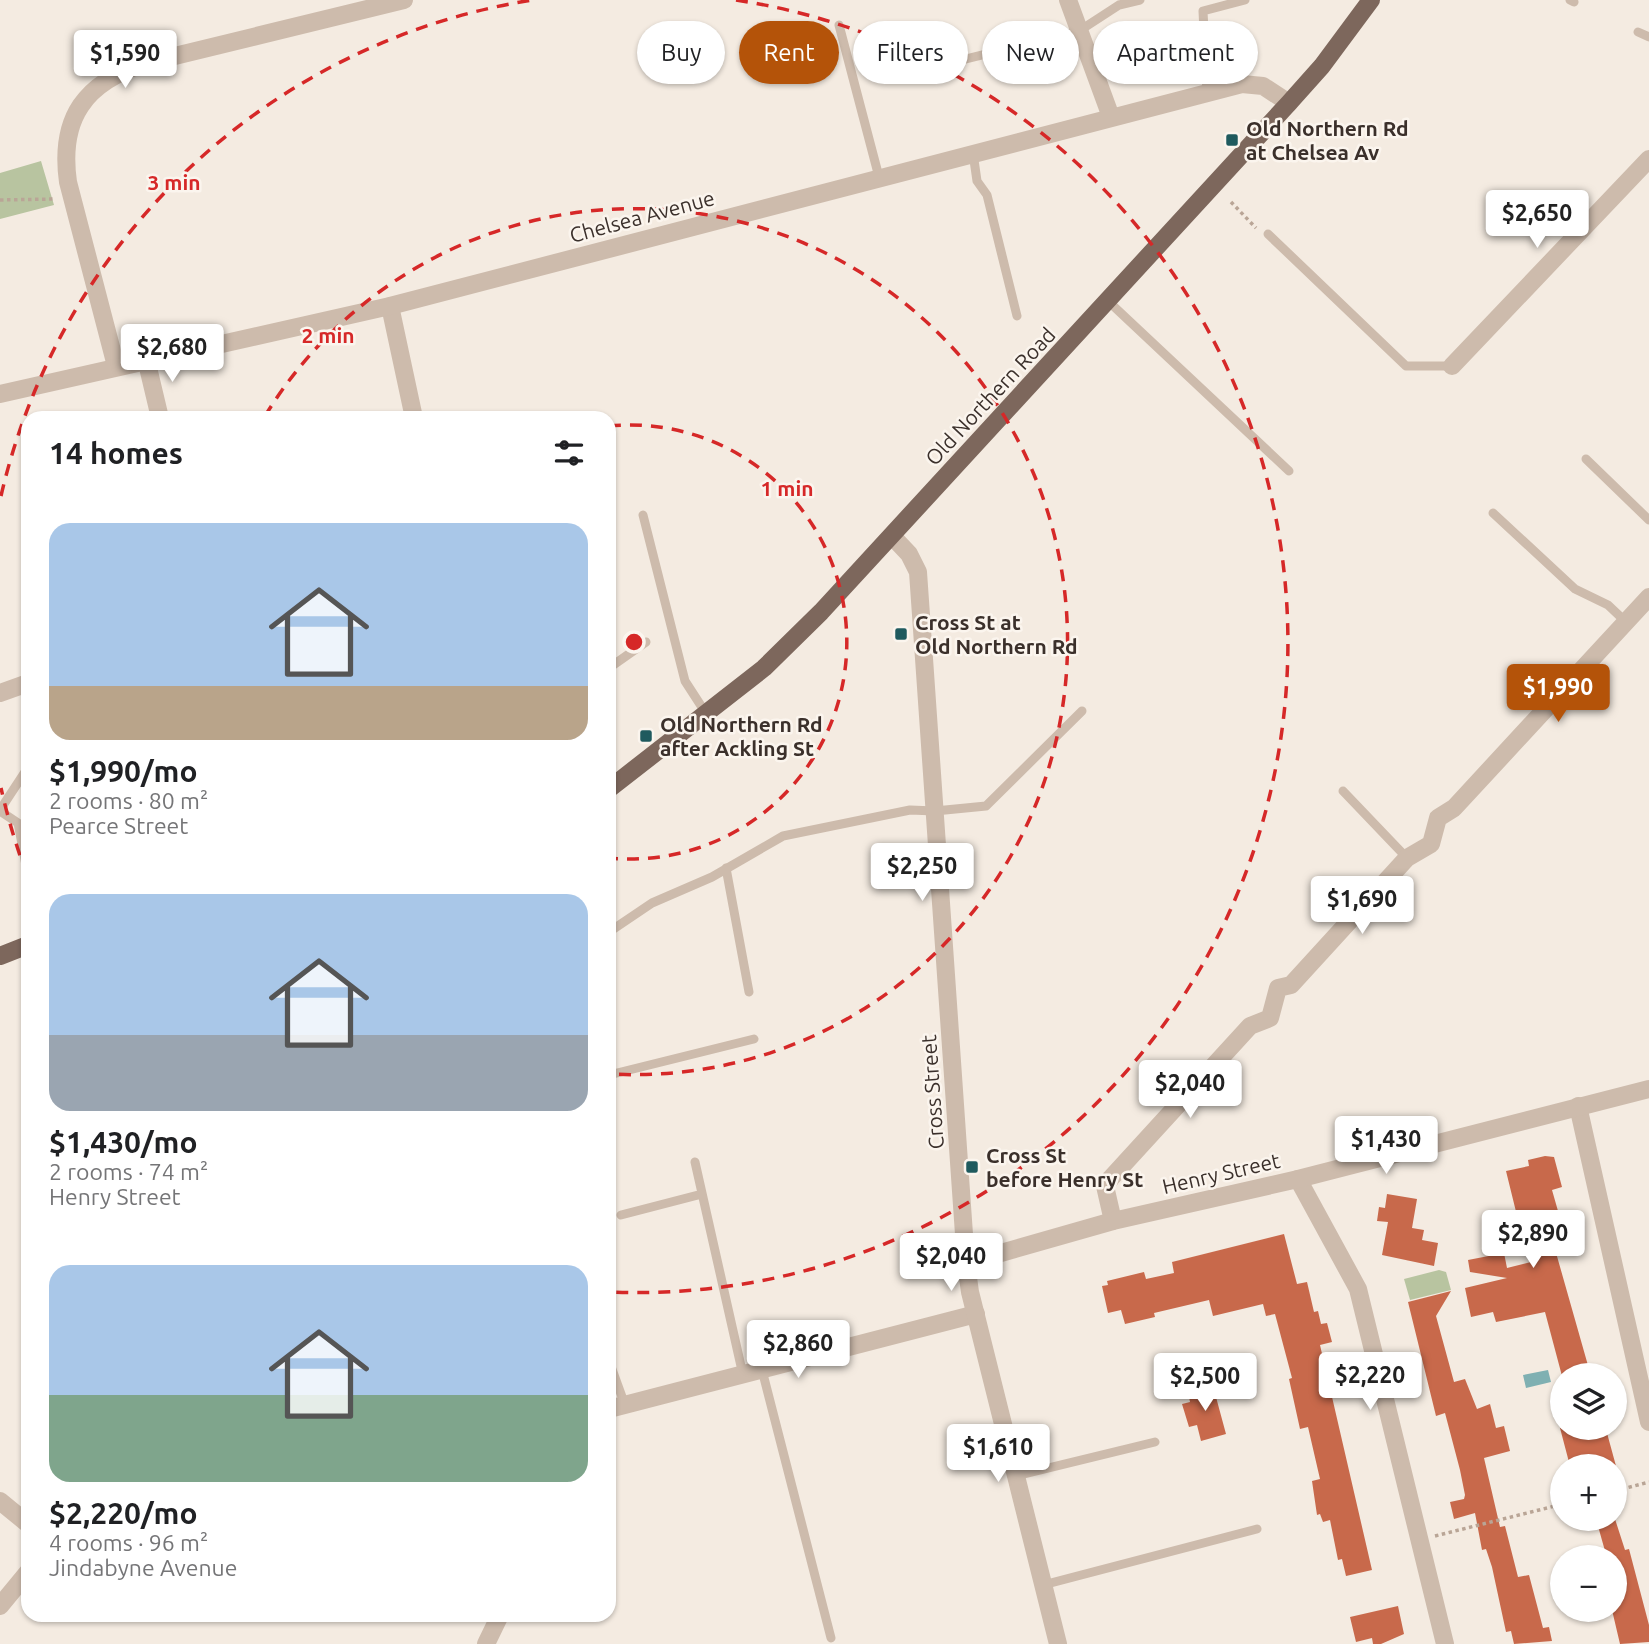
<!DOCTYPE html>
<meta charset="utf-8">
<style>
body{margin:0;font-family:Ubuntu,sans-serif;background:#f2f2f2;color:#202124;height:100vh;display:flex;flex-direction:column;font-size:26px;white-space:nowrap}
*{box-sizing:border-box;margin:0}
p{font-size:23px;color:#757577}
.icon{flex:none;width:38px;height:38px;fill:none;stroke:currentColor;stroke-width:2;stroke-linecap:round;stroke-linejoin:round}
.map{position:relative;flex:1;overflow:hidden}
.panel{position:absolute;left:21px;top:411px;width:595px;height:1211px;display:flex;flex-direction:column;background:#fff;border-radius:21px;box-shadow:0 2px 5px #0004}
.panel>*{flex:none}
.banner{position:absolute;left:637px;top:21px;width:665px;height:63px;display:flex;gap:14px}
.tools{position:absolute;left:1550px;top:1363px;display:grid;gap:14px}
.tools a{display:grid;place-items:center;width:77px;height:77px;border-radius:50%;background:#fff;box-shadow:0 2px 5px #0004;font-size:35px}
.price{position:absolute;translate:-50% -60px;padding:0 16px;border-radius:7px;background:#fff;color:#222;font-size:23px;line-height:46px;filter:drop-shadow(0 2px 4px #0008)}
.price::after{content:'';position:absolute;left:50%;top:42px;width:21px;height:16px;margin-left:-10px;background:inherit;clip-path:polygon(0 0,100% 0,50% 100%)}
.price.selected{background:#b45309;color:#fff}
ul{padding:0;list-style:none}
li{display:grid;align-content:center;gap:14px;height:371px;padding:0 28px}
li span{display:grid;place-items:center;height:217px;border-radius:21px;color:#555}
li>.icon{margin-inline-start:auto}
span .icon{width:126px;height:126px;fill:#fffc;stroke-width:1}
li b{font-size:30px}
h2{display:flex;justify-content:space-between;align-items:center;height:84px;padding:0 28px;font-size:30px}
.chip{padding:0 24px;border-radius:32px;background:#fff;box-shadow:0 2px 5px #0004;font-size:24px;line-height:63px}
.chip.selected{background:#b45309;color:#fff}
.map>svg:first-child{display:block}
.green{fill:#b8c4a0}
.water{fill:#7fb0b2}
.building{fill:#c8694b}
.lines{fill:none;stroke-linecap:round;stroke-linejoin:round}
.path{stroke:#b9a596;stroke-width:3.5;stroke-dasharray:3.5 3.5;stroke-linecap:butt}
.service{stroke:#cdbbac;stroke-width:9}
.minor{stroke:#cdbbac;stroke-width:18}
.tertiary{stroke:#cdbbac;stroke-width:18}
.primary{stroke:#7d675c;stroke-width:18}
.ring{fill:none;stroke:#d62828;stroke-width:3.5;stroke-dasharray:12 9}
.poi-dot{fill:#1f5a5e;stroke:#fbf5ee;stroke-width:2.5}
.labels{text-anchor:middle;dominant-baseline:central;stroke-width:5;stroke-linejoin:round;paint-order:stroke}
.poi-label{font-size:21px;font-weight:bold;fill:#3b302b;stroke:#fbf5ee;text-anchor:start}
.street-label{font-size:21px;fill:#3b302b;stroke:#fbf5ee}
.centre{fill:#d62828;stroke:#fbf5ee;stroke-width:3.5}
.ring-label{font-size:21px;text-anchor:middle;font-weight:bold;fill:#d62828;stroke:#fbf5ee;stroke-width:5;stroke-linejoin:round;paint-order:stroke}
</style>
<div class="map">
<svg width="1649" height="1644" viewBox="0 0 1649 1644">
<rect width="100%" height="100%" fill="#f4ebe1"/>
<!-- green -->
<path class="green" d="M41,161L54,205L0,219V173Z
M1439,1270L1446,1272L1451,1290L1410,1300L1404,1279Z"/>
<!-- water -->
<path class="water" d="M1548,1370L1551,1382L1526,1388L1523,1375Z"/>
<!-- building -->
<path class="building" d="M1545,1156L1554,1157L1562,1187L1552,1190L1558,1211L1545,1214L1591,1376H1562L1545,1312L1496,1322L1493,1312L1471,1317L1465,1288L1507,1278L1470,1272L1468,1260L1504,1253L1507,1268L1539,1260L1533,1229L1521,1232L1506,1171L1529,1166L1528,1160Z
M1387,1194L1417,1199L1412,1228L1424,1230L1422,1240L1438,1243L1434,1266L1382,1255L1388,1222L1377,1221L1379,1207L1385,1208Z
M1284,1234L1297,1284L1307,1282L1314,1312L1318,1311L1321,1324L1327,1323L1332,1342L1320,1345L1372,1570L1346,1576L1342,1559L1338,1560L1330,1520L1323,1522L1320,1514L1317,1515L1312,1481L1320,1479L1308,1427L1300,1429L1289,1379L1292,1378L1275,1314L1266,1316L1263,1304L1213,1316L1209,1300L1154,1313L1155,1317L1125,1324L1121,1310L1108,1313L1102,1286L1108,1285L1107,1281L1144,1272L1146,1279L1174,1273L1172,1262Z
M1451,1291L1436,1316L1454,1382L1465,1379L1477,1409L1490,1404L1496,1428L1504,1426L1510,1451L1484,1458L1500,1527L1505,1526L1518,1577L1529,1575L1543,1628L1549,1627L1552,1641L1514,1644L1511,1631L1506,1632L1492,1567L1486,1549L1482,1550L1475,1513L1454,1519L1450,1502L1464,1499L1465,1495L1460,1470L1445,1413L1436,1416L1408,1302Z
M1213,1386L1226,1434L1201,1441L1197,1425L1189,1427L1182,1404L1190,1402L1188,1392Z
M1560,1428H1602L1603,1434L1607,1433L1616,1466H1570Z
M1596,1519H1615L1625,1550L1629,1549L1649,1625V1642L1620,1644L1612,1610H1615V1558H1607Z
M1398,1606L1404,1634L1381,1644H1373L1372,1638L1356,1642L1350,1617Z"/>
<g class="lines">
<!-- path -->
<path class="path" d="M0,200L54,199
M1231,202L1256,228
M1615,1491L1649,1482
M1435,1536L1563,1504"/>
<!-- service -->
<path class="service" d="M1570,0L1574,2
M839,25L879,177
M1638,32L1649,37
M917,71L1079,31L1119,5L1140,0
M1207,93L1203,11L1245,0
M973,153L977,181L987,195L1017,316
M1268,234L1406,366H1452
M1108,301L1289,471
M1586,459L1649,520
M1493,513L1575,589L1608,605L1626,622
M643,515L685,681L707,715
M609,668L646,642
M1343,791L1407,858
M0,810L25,772
M0,811L18,823L28,876
M726,868L749,992
M609,932L652,903L712,877L783,836L910,810L935,811L986,806L1082,711
M609,1075L754,1039
M695,1162L743,1375
M621,1215L702,1194
M609,1361L625,1405
M762,1370L831,1638
M1016,1476L1155,1442
M1043,1585L1257,1529"/>
<!-- minor -->
<path class="minor" d="M1068,0L1111,117
M390,306L414,418
M146,359L160,418
M116,366L68,182C59,118 85,82 146,63L404,0
M1452,366L1649,159
M0,693L28,683
M1578,1106L1649,1422
M1298,1179L1358,1289L1445,1644
M1113,1221L1105,1186L1111,1178L1250,1026L1270,1018L1278,988L1291,985L1407,858L1431,844L1438,818L1454,808L1649,597
M609,1409L976,1314
M0,1501L28,1524
M0,1606L28,1572
M486,1644L500,1615"/>
<!-- tertiary -->
<path class="tertiary" d="M0,394L390,306L1242,84L1263,86L1289,103
M892,536L909,554L918,572L966,1263L970,1292L1058,1644
M966,1263L1113,1221L1298,1179L1649,1089"/>
<!-- primary -->
<path class="primary" d="M609,789L764,668L821,612L1289,103L1322,66L1371,0
M0,956L28,945"/>
</g>
<!-- distance rings -->
<g class="ring">
<path d="M609 426A217 217 0 1 1 609 858"/>
<path d="M265 416A433 433 0 1 1 611 1074"/>
<path d="M27 875A650 650 0 0 1 1 788M1 496A650 650 0 0 1 532 0M736 0A650 650 0 0 1 611 1292"/>
</g>
<!-- markers -->
<g class="poi-dot">
<rect x="1225" y="133" width="14" height="14" rx="3.5"/>
<rect x="894" y="627" width="14" height="14" rx="3.5"/>
<rect x="639" y="729" width="14" height="14" rx="3.5"/>
<rect x="965" y="1160" width="14" height="14" rx="3.5"/>
</g>
<g class="labels">
<!-- poi labels -->
<g class="poi-label">
<text x="1246" y="128">Old Northern Rd<tspan x="1246" dy="24">at Chelsea Av</tspan></text>
<text x="915" y="622">Cross St at<tspan x="915" dy="24">Old Northern Rd</tspan></text>
<text x="660" y="724">Old Northern Rd<tspan x="660" dy="24">after Ackling St</tspan></text>
<text x="986" y="1155">Cross St<tspan x="986" dy="24">before Henry St</tspan></text>
</g>
<!-- street labels -->
<g class="street-label">
<text transform="translate(642 216) rotate(-15)">Chelsea Avenue</text>
<text transform="translate(990 396) rotate(-47)">Old Northern Road</text>
<text transform="translate(932 1092) rotate(-94)">Cross Street</text>
<text transform="translate(1221 1173) rotate(-13)">Henry Street</text>
</g>
</g>
<circle cx="634" cy="642" r="10" class="centre"/>
<g class="ring-label">
<text x="174" y="190">3 min</text>
<text x="328" y="343">2 min</text>
<text x="787" y="496">1 min</text>
</g>
</svg>
<div class="tools">
<a><svg class="icon" aria-label="layers" viewBox="0 0 24 24"><path d="M12 4l9 5-9 5-9-5zM3 14l9 5 9-5"/></svg></a>
<a>+</a>
<a>−</a>
</div>
<b class="price" style="left:125px;top:90px">$1,590</b>
<b class="price" style="left:1537px;top:250px">$2,650</b>
<b class="price" style="left:172px;top:384px">$2,680</b>
<b class="price selected" style="left:1558px;top:724px">$1,990</b>
<b class="price" style="left:922px;top:903px">$2,250</b>
<b class="price" style="left:1362px;top:936px">$1,690</b>
<b class="price" style="left:1190px;top:1120px">$2,040</b>
<b class="price" style="left:1386px;top:1176px">$1,430</b>
<b class="price" style="left:1533px;top:1270px">$2,890</b>
<b class="price" style="left:951px;top:1293px">$2,040</b>
<b class="price" style="left:798px;top:1380px">$2,860</b>
<b class="price" style="left:1370px;top:1412px">$2,220</b>
<b class="price" style="left:1205px;top:1413px">$2,500</b>
<b class="price" style="left:998px;top:1484px">$1,610</b>
<div class="banner">
<a class="chip">Buy</a>
<a class="chip selected">Rent</a>
<a class="chip">Filters</a>
<a class="chip">New</a>
<a class="chip">Apartment</a>
</div>
<section class="panel">
<h2>14 homes<svg class="icon" aria-label="filters" viewBox="0 0 24 24"><path d="M4 7h16M4 17h16"/><circle cx="9" cy="7" r="2"/><circle cx="15" cy="17" r="2"/></svg></h2>
<ul>
<li><span style="background:linear-gradient(#a9c7e8 75%,#b9a48a 0)"><svg class="icon" aria-label="home" viewBox="0 0 24 24"><path d="M3 11l9-7 9 7M6 9v11h12V9"/></svg></span><div><b>$1,990/mo</b><p>2 rooms · 80 m²</p><p>Pearce Street</p></div></li>
<li><span style="background:linear-gradient(#a9c7e8 65%,#9aa5b1 0)"><svg class="icon" aria-label="home" viewBox="0 0 24 24"><path d="M3 11l9-7 9 7M6 9v11h12V9"/></svg></span><div><b>$1,430/mo</b><p>2 rooms · 74 m²</p><p>Henry Street</p></div></li>
<li><span style="background:linear-gradient(#a9c7e8 60%,#7fa58c 0)"><svg class="icon" aria-label="home" viewBox="0 0 24 24"><path d="M3 11l9-7 9 7M6 9v11h12V9"/></svg></span><div><b>$2,220/mo</b><p>4 rooms · 96 m²</p><p>Jindabyne Avenue</p></div></li>
</ul>
</section>
</div>
